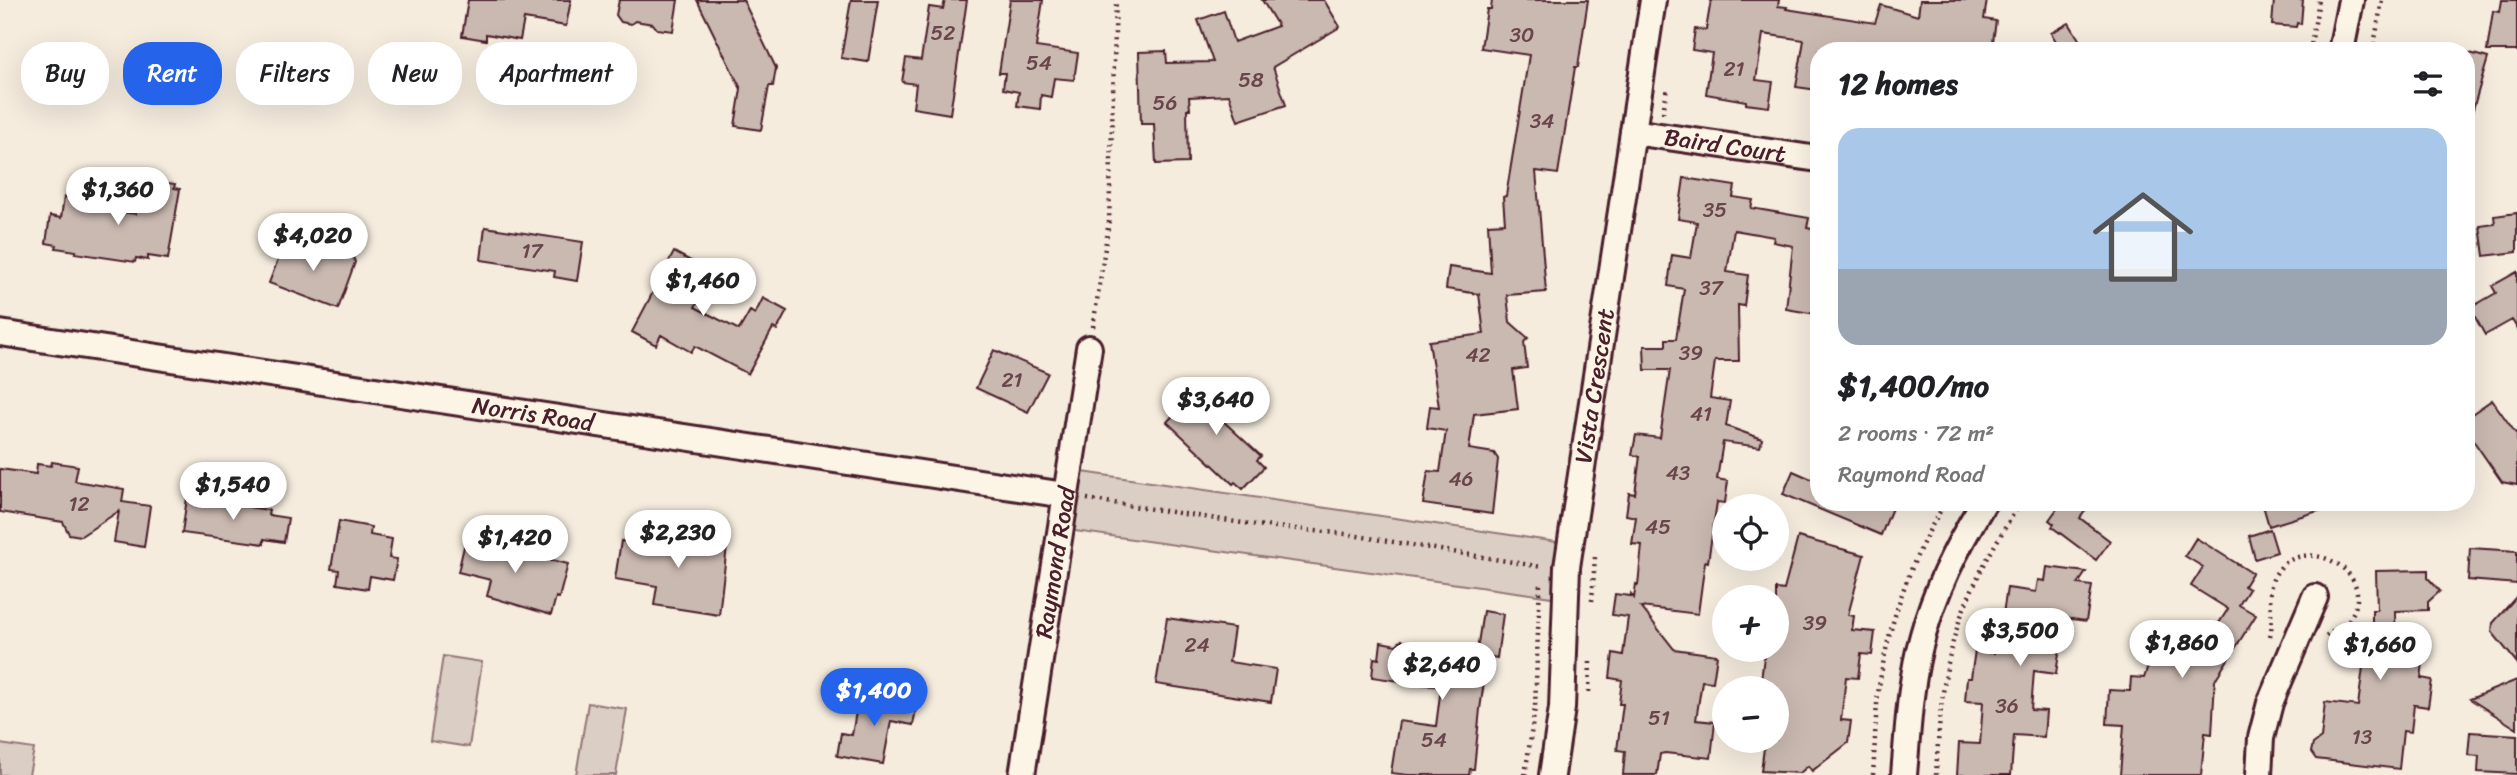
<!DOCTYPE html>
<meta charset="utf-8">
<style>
body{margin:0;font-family:Sriracha,sans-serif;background:#f2f2f2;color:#202124;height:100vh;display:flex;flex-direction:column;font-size:26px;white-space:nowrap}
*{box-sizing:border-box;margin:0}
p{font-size:23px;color:#757577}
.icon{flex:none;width:38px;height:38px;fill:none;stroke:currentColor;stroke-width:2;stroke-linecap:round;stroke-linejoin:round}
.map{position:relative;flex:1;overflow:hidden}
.panel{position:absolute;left:1810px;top:42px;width:665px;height:469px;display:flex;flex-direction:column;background:#fff;border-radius:28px;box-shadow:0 7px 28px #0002}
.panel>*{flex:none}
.guide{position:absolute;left:21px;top:42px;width:665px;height:63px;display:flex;gap:14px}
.controls{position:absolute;left:1712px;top:494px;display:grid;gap:14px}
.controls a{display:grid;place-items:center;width:77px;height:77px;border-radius:50%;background:#fff;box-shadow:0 7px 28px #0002;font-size:35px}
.price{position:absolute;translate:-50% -60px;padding:0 16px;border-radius:24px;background:#fff;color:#222;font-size:23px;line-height:46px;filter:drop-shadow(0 2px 4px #0008)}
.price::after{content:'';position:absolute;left:50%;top:42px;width:21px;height:16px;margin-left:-10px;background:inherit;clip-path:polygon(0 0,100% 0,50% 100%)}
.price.on{background:#2563eb;color:#fff}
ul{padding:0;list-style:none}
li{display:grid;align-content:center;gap:14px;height:371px;padding:0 28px}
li+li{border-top:2px solid #e0e0e0}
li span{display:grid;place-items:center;height:217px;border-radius:21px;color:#555}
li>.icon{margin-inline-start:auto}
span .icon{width:126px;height:126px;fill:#fffc;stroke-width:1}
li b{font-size:30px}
h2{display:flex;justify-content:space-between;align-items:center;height:84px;padding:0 28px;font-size:30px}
.tag{padding:0 24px;border-radius:28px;background:#fff;box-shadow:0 7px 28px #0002;font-size:24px;line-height:63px}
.tag.on{background:#2563eb;color:#fff}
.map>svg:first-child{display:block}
.green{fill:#dbcec4;stroke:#927678;stroke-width:2}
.building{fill:#cab9b1;stroke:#4a1f2b;stroke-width:2}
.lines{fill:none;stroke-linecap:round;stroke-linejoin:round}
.minor-casing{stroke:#4a1f2b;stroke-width:30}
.path{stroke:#4a1f2b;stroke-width:4.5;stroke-dasharray:2 5;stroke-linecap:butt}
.minor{stroke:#fcf5e5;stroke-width:24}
.labels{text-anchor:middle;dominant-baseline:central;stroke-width:5;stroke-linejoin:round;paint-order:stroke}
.number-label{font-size:21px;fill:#6a464c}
.street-label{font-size:24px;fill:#4a1f2b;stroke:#fcf5e5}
</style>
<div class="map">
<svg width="2517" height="775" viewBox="0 0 2517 775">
<rect width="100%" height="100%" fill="#f5ecde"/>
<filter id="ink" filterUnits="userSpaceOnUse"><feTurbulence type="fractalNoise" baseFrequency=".0143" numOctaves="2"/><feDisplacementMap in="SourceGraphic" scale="14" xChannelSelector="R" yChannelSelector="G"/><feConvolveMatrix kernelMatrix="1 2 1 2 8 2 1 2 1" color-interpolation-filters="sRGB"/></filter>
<g filter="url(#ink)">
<!-- green -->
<path class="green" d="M1069,470L1571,544L1566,599L1060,529Z
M443,656L482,662L469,747L430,741Z
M588,703L627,709L616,775H576Z
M0,744L34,749L29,775H0Z"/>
<!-- building -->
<path class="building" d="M468,0H571L566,26L524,19L520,40L486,34V40L462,36Z
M619,0H678L673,31L657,29L653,24L635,21L631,24L621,22L616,15Z
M697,0H743L776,68L773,86H769L761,130L735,126L741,89Z
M851,0H878L868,62L841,58Z
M945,0H967L950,114L913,108L916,84L902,82L906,58L921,60L929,7L943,9Z
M1010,0H1043L1036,47L1078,53L1074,80L1054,78L1051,97L1041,95L1040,109L1017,106L1019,92L1003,89L1005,73H999Z
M1262,0H1324L1340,27L1273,67L1286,105L1238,121L1229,95L1189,97L1190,109H1187L1188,163L1156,164L1154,124H1141L1139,52L1166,51L1167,63L1213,62L1198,20L1224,11L1234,42L1278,26Z
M1492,0H1588L1578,67H1575L1558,174L1536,171L1546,292L1507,295L1510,322L1528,338L1524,342L1527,368L1513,370L1518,409L1474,414L1469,449L1494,453L1498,459L1492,514L1423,504L1428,471L1440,472L1446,431L1427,428L1430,406L1439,407L1429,341L1484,334L1479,294L1446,289L1449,267L1491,273L1488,224L1505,223L1503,197L1506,196L1529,55L1481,48L1487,9H1491Z
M1711,0H1779L1778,6L1787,7L1786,9L1875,23L1881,5L1918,16L1920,0H1987L1984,19L1996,21L1992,48L1963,43L1962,51H1918L1896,48L1895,51H1818V90L1796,87L1804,40L1763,34L1756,80L1773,82L1769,107L1746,104V101L1706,94L1712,53L1692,50L1695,29L1706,30Z
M2274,0H2303L2301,24L2297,23L2296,27L2272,25Z
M2502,0H2517V51H2487L2493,11L2500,12Z
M2069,23L2086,51H2062L2051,33Z
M2466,52L2488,58L2471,116L2466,115Z
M1684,178L1735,186L1733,197L1753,200L1751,208L1809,218L1807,228L1818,230V303L1816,314L1786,309L1793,246L1773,242L1774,237L1734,230L1727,272L1748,275L1744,306L1738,305L1739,361H1715L1710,398L1730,401L1726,426L1762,439L1760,447L1723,442L1717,479L1728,481L1725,503L1717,502L1708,562L1705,561L1698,614L1641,607L1674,649L1717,655L1713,682L1702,681L1696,720L1715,722L1711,758L1665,753L1660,754L1657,775H1623L1625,751L1617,750L1623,704H1619L1622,680L1610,678L1613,653L1623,655L1628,617L1612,615L1615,594L1631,596V594L1634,598L1636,584L1638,585L1642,545L1632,544L1636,517L1626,515L1629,493L1635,494L1640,456L1632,455L1636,435L1660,438L1670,370H1645L1644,346H1666V339H1676L1684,289L1668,286L1672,255L1691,258L1697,222L1678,219Z
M153,181L175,184L174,188L180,189L168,259L148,256V260L136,258L135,262L75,253L76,251L56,248L57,245L46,243L50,216L61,218L64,197L91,201L90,208L136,214L139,200L150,201Z
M2517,213V252L2484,256L2480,226L2495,224L2494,216Z
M485,227L583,242L577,281L554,277L555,271L481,260Z
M286,239L333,256L344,252L352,255L355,262L338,309L269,283Z
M674,252L713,273L695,307L739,330L750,311L755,314L763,298L787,311L777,330L773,328L748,374L695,346L691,352L661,335L656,345L632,332Z
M2517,272V328L2512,320L2485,335L2470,308L2496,293L2492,286Z
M994,350L1048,373L1028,412L976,388Z
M1202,384L1231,411L1222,420L1261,456L1257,460L1264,467L1243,489L1235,482L1233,484L1167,422Z
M2492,400L2517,435V485L2502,482L2466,430V418Z
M52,462L78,466L75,481L124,489L122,502L150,506L144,547L114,542L119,511L81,536L69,534L63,522L0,512V469L36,474L37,464L51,466Z
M1793,471L1818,482V502H1877L1892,508L1881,535L1783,494Z
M187,498L269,510L268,515L288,518L284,542L264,539V544L182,533Z
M2062,502H2092L2080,518L2110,541L2096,560L2052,527L2054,524L2049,520Z
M2262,502H2327L2328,508L2269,526Z
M688,519L707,522L704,543L727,546L719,615L654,605L657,586L615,579L621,541L659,547L660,536L685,540Z
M339,521L371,527L370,535L392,539L389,558L397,559L393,580L370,576L368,589L337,584L339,570L331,569Z
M2270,529L2277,552L2255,559L2249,536Z
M1798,537L1864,555L1848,615L1854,616L1852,630L1875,632L1872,655L1861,654L1858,678L1846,677L1841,720L1851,721L1848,743L1812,771L1808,766L1800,773L1761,771L1765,740H1776V688H1760L1765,649H1776V589L1784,590Z
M466,538L568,564L559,598L556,597L551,615L487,596L491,580L458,572Z
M2196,538L2252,573L2244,586L2249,589L2239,605L2256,615L2215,680L2212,734L2205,733L2201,775H2120L2124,725L2107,724L2109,690L2130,691L2131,677L2144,678L2161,629L2206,643L2228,609L2191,586L2203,567L2185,556Z
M2470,548L2517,551V584L2468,580Z
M2047,567L2086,572L2078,584L2092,586L2086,621L2064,618L2056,674L2034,671L2031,710L2046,711L2044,737L2014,735L2011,775H1957L1959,743L1980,744L1983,702L1965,701L1967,678H1971L1975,650L1994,653L1997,626L2001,627L2007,588L2036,592L2038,580L2045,581Z
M2428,570V578L2440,591L2428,602V610L2395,611L2396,659L2423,663L2421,678L2432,680L2428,707L2414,705L2411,732L2403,731L2399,769L2316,759L2311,752L2313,744L2321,738L2325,702L2358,706L2363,667L2344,665L2348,638L2372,641V610H2377L2376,571Z
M2517,596V663L2492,632L2493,623Z
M1483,611L1503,614L1497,658L1488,656L1480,709L1474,769H1470L1469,775H1408L1391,773L1399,721L1436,726L1441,687L1372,677L1374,658L1379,659L1381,642L1396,645L1402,640L1408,647L1467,656L1468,648L1477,650Z
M1167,618L1234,628L1229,662L1276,669L1271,702L1156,684Z
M2517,680V729L2470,699Z
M859,694L917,704L913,725L891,721L883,764L837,756L841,733L852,735Z
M2470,732L2517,735V774L2478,772L2479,756L2468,755Z"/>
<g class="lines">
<defs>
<g id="minor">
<path d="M2341,51L2351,0"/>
<path id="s1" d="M1633,132L1818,159"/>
<path id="s2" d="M0,333L1065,495"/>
<path id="s3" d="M1022,775L1089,348"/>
<path id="s4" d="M1552,775L1562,708L1567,567L1653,0"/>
<path d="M1904,775C1908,729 1910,680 1923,635C1936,587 1958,544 1984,502"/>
<path d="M2259,775L2261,738L2270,703L2315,597"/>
</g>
</defs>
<!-- minor casing -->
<use href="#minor" class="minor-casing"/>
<!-- path -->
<path class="path" d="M2310,51L2319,0
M2373,51L2382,0
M1663,113L1667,87
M1093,327L1109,221L1116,0
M1087,499L1256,525L1346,534L1542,567
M1592,601L1595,557
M2270,636C2275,617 2265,595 2274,577C2298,529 2382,570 2350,618C2344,628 2332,630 2325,638
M1589,692L1590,662
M1525,775L1535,707L1540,582
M1873,775C1875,748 1875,721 1878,694C1887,628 1910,558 1946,502
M1936,775C1939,721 1943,662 1963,611C1978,572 1999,537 2021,502"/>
<!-- minor -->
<use href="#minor" class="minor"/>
</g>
</g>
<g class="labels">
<!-- number labels -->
<g class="number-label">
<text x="943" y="33">52</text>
<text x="1522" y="35">30</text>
<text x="1039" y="63">54</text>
<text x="1734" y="69">21</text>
<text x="1251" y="80">58</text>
<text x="1165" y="103">56</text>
<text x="1542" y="121">34</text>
<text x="1715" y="210">35</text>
<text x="532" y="251">17</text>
<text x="1711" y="288">37</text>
<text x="1691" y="353">39</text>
<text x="1478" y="355">42</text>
<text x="1012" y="380">21</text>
<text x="1701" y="414">41</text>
<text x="1678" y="473">43</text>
<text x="1461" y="479">46</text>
<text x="79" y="504">12</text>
<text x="1658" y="527">45</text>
<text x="1815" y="623">39</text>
<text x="1197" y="645">24</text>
<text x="2007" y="706">36</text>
<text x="1659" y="718">51</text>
<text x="2362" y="737">13</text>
<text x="1434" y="740">54</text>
</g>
<!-- street labels -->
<g class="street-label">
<text stroke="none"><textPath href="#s1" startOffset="93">Baird Court</textPath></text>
<text stroke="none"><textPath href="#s4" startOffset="392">Vista Crescent</textPath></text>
<text stroke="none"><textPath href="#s2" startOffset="539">Norris Road</textPath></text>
<text stroke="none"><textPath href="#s3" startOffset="215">Raymond Road</textPath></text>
</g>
</g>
</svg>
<div class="controls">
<a><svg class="icon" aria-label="locate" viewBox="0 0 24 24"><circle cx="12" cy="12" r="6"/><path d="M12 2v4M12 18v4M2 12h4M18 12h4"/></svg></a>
<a>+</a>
<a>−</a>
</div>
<b class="price" style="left:118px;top:227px">$1,360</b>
<b class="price" style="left:313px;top:273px">$4,020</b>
<b class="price" style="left:703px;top:318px">$1,460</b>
<b class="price" style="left:1216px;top:437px">$3,640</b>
<b class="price" style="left:233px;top:522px">$1,540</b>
<b class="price" style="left:678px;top:570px">$2,230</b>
<b class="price" style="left:515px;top:575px">$1,420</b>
<b class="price" style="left:2020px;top:668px">$3,500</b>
<b class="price" style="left:2182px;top:680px">$1,860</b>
<b class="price" style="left:2380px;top:682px">$1,660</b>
<b class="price" style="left:1442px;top:702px">$2,640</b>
<b class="price on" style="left:874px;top:728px">$1,400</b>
<div class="guide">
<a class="tag">Buy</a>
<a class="tag on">Rent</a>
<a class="tag">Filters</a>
<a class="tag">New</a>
<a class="tag">Apartment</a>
</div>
<section class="panel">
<h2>12 homes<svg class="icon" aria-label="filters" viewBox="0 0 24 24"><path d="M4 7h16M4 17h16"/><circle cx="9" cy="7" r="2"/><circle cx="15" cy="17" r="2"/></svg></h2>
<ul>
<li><span style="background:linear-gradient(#a9c7e8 65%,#9aa5b1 0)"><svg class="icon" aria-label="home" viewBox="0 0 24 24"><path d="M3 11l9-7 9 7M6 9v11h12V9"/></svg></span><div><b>$1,400/mo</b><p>2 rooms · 72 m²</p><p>Raymond Road</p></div></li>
</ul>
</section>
</div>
